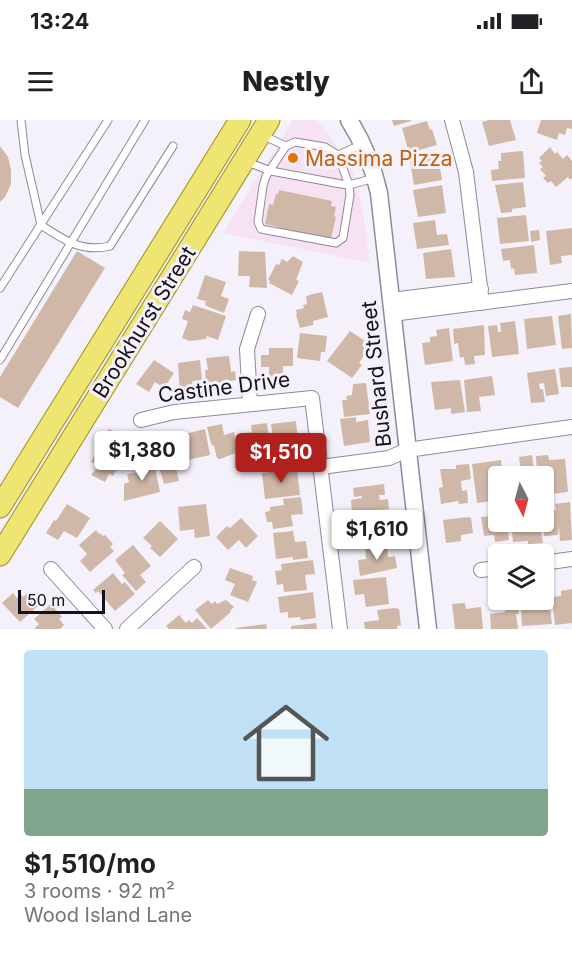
<!DOCTYPE html>
<meta charset="utf-8">
<style>
body{margin:0;font-family:Inter,sans-serif;background:#f6f6f6;color:#202124;height:100vh;display:flex;flex-direction:column;font-size:22px;white-space:nowrap}
*{box-sizing:border-box;margin:0}
p{font-size:20px;color:#757577}
.icon{flex:none;width:33px;height:33px;fill:none;stroke:currentColor;stroke-width:2;stroke-linecap:round;stroke-linejoin:round}
.map{position:relative;height:509px;overflow:hidden}
.sheet{display:flex;flex-direction:column;background:#fff;flex:1}
.sheet>*{flex:none}
.needle{width:39px;rotate:174deg}
.buttons{position:absolute;left:488px;top:346px;display:grid;gap:12px}
.buttons a{display:grid;place-items:center;width:66px;height:66px;border-radius:6px;background:#fff;box-shadow:0 2px 4px #0004;font-size:30px}
.scale{position:absolute;left:18px;bottom:15px;width:87px;box-sizing:border-box;padding-left:6px;border:3px solid #131119;border-top:0;font-size:16px;line-height:21px;white-space:nowrap;color:#131119;-webkit-text-stroke:4px #f4f1fb;paint-order:stroke}
.price{position:absolute;translate:-50% -51px;padding:0 14px;border-radius:6px;background:#fff;color:#222;font-size:20px;line-height:39px;filter:drop-shadow(0 2px 3px #0008)}
.price::after{content:'';position:absolute;left:50%;top:36px;width:18px;height:14px;margin-left:-9px;background:inherit;clip-path:polygon(0 0,100% 0,50% 100%)}
.price.on{background:#b0201c;color:#fff}
ul{padding:0;list-style:none}
li{display:grid;align-content:center;gap:12px;height:318px;padding:0 24px}
li span{display:grid;place-items:center;height:186px;border-radius:6px;color:#555}
li>.icon{margin-inline-start:auto}
span .icon{width:108px;height:108px;fill:#fffc;stroke-width:1}
li b{font-size:26px}
.status{display:flex;justify-content:space-between;align-items:center;height:42px;padding:0 30px;background:#fff;direction:ltr}
.status svg{height:16px;fill:currentColor}
header{display:flex;justify-content:space-between;align-items:center;height:78px;padding:0 24px;background:#fff;font-size:27px;font-weight:800}
.map>svg:first-child{display:block}
.commercial{fill:#f6e2f2}
.building{fill:#d0b8a8}
.lines{fill:none;stroke-linecap:round;stroke-linejoin:round}
.service-casing{stroke:#8f88a0;stroke-width:9}
.minor-casing{stroke:#8f88a0;stroke-width:16}
.tertiary-casing{stroke:#8f88a0;stroke-width:19}
.primary-casing{stroke:#9c9017;stroke-width:23}
.service{stroke:#fff;stroke-width:7}
.minor{stroke:#fff;stroke-width:14}
.tertiary{stroke:#fff;stroke-width:16}
.primary{stroke:#efe573;stroke-width:21}
.food-dot{fill:#e8710a;stroke:#f4f1fb;stroke-width:2}
.labels{text-anchor:middle;dominant-baseline:central;stroke-width:6;stroke-linejoin:round;paint-order:stroke}
.food-label{font-size:21px;fill:#c56008;stroke:#f4f1fb;text-anchor:start}
.street-label{font-size:21px;fill:#131119;stroke:#f4f1fb}
</style>
<div class="status"><b>13:24</b><svg viewBox="0 0 49 12"><path d="M0 12V9h3v3zM5 12V6h3v6zM10 12V3h3v9zM15 12V0h3v12zM26 1h20v11H26zM47 4h2v5h-2z"/></svg></div>
<header><svg class="icon" aria-label="menu" viewBox="0 0 24 24"><path d="M4 6h16M4 12h16M4 18h16"/></svg>Nestly<svg class="icon" aria-label="share" viewBox="0 0 24 24"><path d="M12 15V3M7 8l5-5 5 5M5 13v7h14v-7"/></svg></header>
<div class="map">
<svg width="572" height="509" viewBox="0 0 572 509">
<rect width="100%" height="100%" fill="#f4f1fb"/>
<!-- commercial -->
<path class="commercial" d="M293,0H317L352,46L363,91L370,143L223,113Z"/>
<!-- building -->
<path class="building" d="M392,0H411V1L394,6Z
M489,0H510L516,20L489,26L482,2Z
M541,0H572V9L567,8L565,15L559,13L557,20L537,13Z
M427,1L430,10L432,9L437,25L409,33L402,8Z
M0,26L8,37L11,50V64L5,77L0,82Z
M550,27L555,34L557,32L563,39L567,35L572,41V58L570,60L568,57L556,67L551,61L548,63L543,58L546,56L540,49L543,47L539,43L542,41L539,38Z
M523,31L525,58L492,61L491,50L499,49L498,41H501V33Z
M433,35L435,49L440,48L442,60L414,65L410,41Z
M523,62L526,87L512,89V92L501,93L495,65Z
M442,65L446,93L418,97L413,70Z
M279,70L332,81L331,86L336,87L334,96L336,97L331,119L317,116L316,118L278,110L279,107L265,104L269,84L273,85L276,74H278Z
M526,95L529,121L500,124L497,98Z
M435,100L437,115L447,114L449,125L417,129L413,103Z
M572,108V135L561,136L562,143L550,145L546,111Z
M539,110L540,120L531,122L530,111Z
M534,125L537,153L515,155L514,148L511,149L510,140L503,141L501,129Z
M451,129L455,157L426,159L423,133Z
M77,131L105,148L18,288L0,277V257Z
M239,131L265,132L267,168L249,167L250,156H238Z
M293,136L303,142L296,160L299,161L292,175L269,163L270,161L268,160L276,144L279,145L282,139L287,142Z
M205,155L226,162L221,176L229,179L224,193L211,188L205,185L206,181L197,179Z
M322,172L328,197L313,201V205L300,208L296,195H297L296,190L304,188L303,185L307,184L306,177L309,175Z
M193,185L226,196L218,220L207,216L206,219L190,221L182,218L188,201L182,199L185,190L190,192Z
M571,194L572,228L562,229L558,196Z
M552,196L556,225L527,229L524,199Z
M515,201L519,234L492,237L488,206L497,205L498,212H501L500,203Z
M484,205L485,235L474,236L475,244L465,245L464,237L460,238L458,223L454,224L453,209Z
M449,208L453,241L425,245L422,223L430,222V217L437,216L436,210Z
M350,211L365,221L362,225L368,230L359,243L362,245L352,258L327,241Z
M300,213L327,216L325,232H321L320,241L297,238Z
M269,228H293V246H283V258H269V247H261V235H269Z
M229,236L231,252L235,251L236,260L206,265L205,250H208L206,238Z
M154,240L174,253L164,268L155,262L149,272L136,264Z
M200,240L202,260L192,261L193,273L180,275L178,243Z
M572,247V267H561L559,248Z
M555,249L559,274L546,276L544,263L539,264L540,269H543L545,282L531,283L527,253Z
M492,256L495,275L479,277L481,291L467,292L464,260Z
M460,260L465,292L451,294V288L435,290L431,262Z
M366,263L370,294L344,297L342,280H347L346,276L352,275L353,264Z
M356,297V302L368,300L370,322L344,326L340,299Z
M296,301L299,332L279,334L276,318H273L271,304Z
M267,303L271,339H265L264,337L244,339L240,314L252,312L251,305Z
M222,304L224,315L234,312L238,332L220,339L217,338L214,326L211,324L207,307Z
M109,309L119,315L113,329L124,334L113,356L109,354L105,362L91,355L99,345L91,342L102,319Z
M205,309L210,335L188,340L181,315Z
M179,324L183,346L176,348L179,361L164,364L154,330Z
M532,335L535,357H506L505,353L521,351L519,337Z
M548,335L549,340L565,339L568,372L543,375V358H547V351L537,353L536,336Z
M153,338L160,372L124,381V364L129,362L127,354L142,352L140,341Z
M501,340L503,357H498V373L492,374L493,381L477,383L472,344Z
M469,344L471,359L461,361L462,371L467,370L468,383L459,384L458,381L441,384L439,368L443,367L440,349H456V345Z
M297,349L300,375L265,379L262,353Z
M384,364L385,375H379L380,380L388,379L389,389L352,393L351,380L362,378V376L354,377L353,368Z
M301,377L303,394L291,395L293,406L273,409L272,402H267L265,392L270,391V387L284,385L283,379Z
M570,382L572,420L560,421L559,407L558,415L544,416L543,391L556,390L555,384Z
M67,384L90,398L77,418L64,411L58,420L46,413L54,400L56,401Z
M206,384L210,416L195,418L194,409L180,411L178,387Z
M498,390V402H507L509,420L495,422L494,415L484,416L481,397L494,396V391Z
M380,392L384,421L362,424L360,412L353,413L351,396Z
M468,397L471,398L473,413L461,415V421L446,423L443,400Z
M241,398L258,416L246,428L239,420L228,430L216,417L227,406L230,408Z
M160,401L178,419L160,437L150,428L152,426L143,418Z
M511,402H529L530,408L540,406L543,423L528,424V421L513,422Z
M96,410L99,414L100,413L103,416L105,415L113,424L110,427L114,431L90,452L80,441L87,434L79,425Z
M293,411L295,422L306,421L308,438L293,440V437L276,439L273,413Z
M387,424L388,437L395,436L397,448L360,456L358,440L366,439L365,427Z
M133,425L151,446L140,455L146,462L136,471L122,455L125,453L115,440Z
M313,440L315,454L305,455L307,470L284,472L283,464L277,465L275,451L282,450L281,444Z
M230,448L253,456L252,460L257,462L248,482L230,475L235,464L225,460Z
M113,453L122,464L125,462L135,474L115,491L98,471L96,473L93,470Z
M386,457L389,484L366,487L364,474L355,475L353,460Z
M572,469V503L555,505L552,477L561,476V471Z
M548,471L552,504L522,506L521,489L536,487L535,480H543V472Z
M313,472L316,498L301,500L300,497L288,498V492L280,493L278,477Z
M13,473L17,478L21,474L23,477L28,473L39,485L20,502L2,483Z
M208,480L212,484L215,481L217,484L226,480L234,487L230,491L231,492L211,509L195,490Z
M517,481L519,494H516L518,509H491L490,494L505,492L504,482Z
M465,483L466,489L481,487L483,509H455L452,484Z
M51,484L62,497L59,499L64,505L60,509H34L39,504L34,499Z
M394,488L399,489L401,505L397,506V509H365L364,502L379,500L377,490Z
M179,495L186,503L189,500L192,503L197,498L207,509H169L166,506Z
M316,503L317,509H291V506Z
M266,504L267,509H236V508Z"/>
<g class="lines">
<defs>
<path id="service" d="M21,0L25,35L41,105C62,119 82,133 110,126L173,26
M264,16L286,26
M295,22L325,27L338,35L349,65L350,75L343,118L336,123L261,109L258,102L263,66L266,56L286,26Z
M338,35L363,24
M247,42L271,51L341,64L349,65L375,58
M0,168L108,0
M0,240L145,0"/>
<path id="minor" d="M452,0L466,52L482,183
M391,180L481,169
M392,194L572,171
M250,283L247,229L258,194
M141,300L174,292L312,278L340,509
M321,347L389,338L407,330L572,307
M543,443L572,439
M51,449L105,509
M481,450L498,448
M127,509L194,447"/>
<path id="tertiary" d="M349,0C364,24 373,46 379,73L428,509"/>
<path id="primary" d="M0,387L240,0
M0,435L269,0"/>
</defs>
<!-- service casing -->
<use href="#service" class="service-casing"/>
<!-- minor casing -->
<use href="#minor" class="minor-casing"/>
<!-- tertiary casing -->
<use href="#tertiary" class="tertiary-casing"/>
<!-- primary casing -->
<use href="#primary" class="primary-casing"/>
<!-- service -->
<use href="#service" class="service"/>
<!-- minor -->
<use href="#minor" class="minor"/>
<!-- tertiary -->
<use href="#tertiary" class="tertiary"/>
<!-- primary -->
<use href="#primary" class="primary"/>
</g>
<!-- markers -->
<circle class="food-dot" cx="293" cy="38" r="6"/>
<g class="labels">
<!-- food labels -->
<g class="food-label">
<text x="305" y="38">Massima Pizza</text>
</g>
<!-- street labels -->
<g class="street-label">
<text transform="translate(144 202) rotate(-58)">Brookhurst Street</text>
<text transform="translate(376 254) rotate(-96)">Bushard Street</text>
<text transform="translate(224 267) rotate(-7)">Castine Drive</text>
</g>
</g>
</svg>
<div class="buttons">
<a><svg class="needle" viewBox="-14 -14 28 28"><path d="M0-13l5 13h-10z" fill="#e53935"/><path d="M0 13l5-13h-10z" fill="#757577"/></svg></a>
<a><svg class="icon" aria-label="layers" viewBox="0 0 24 24"><path d="M12 4l9 5-9 5-9-5zM3 14l9 5 9-5"/></svg></a>
</div>
<div class="scale">50 m</div>
<b class="price" style="left:142px;top:362px">$1,380</b>
<b class="price on" style="left:281px;top:364px">$1,510</b>
<b class="price" style="left:377px;top:441px">$1,610</b>
</div>
<section class="sheet">
<ul>
<li><span style="background:linear-gradient(#bfe0f5 75%,#7fa58c 0)"><svg class="icon" aria-label="home" viewBox="0 0 24 24"><path d="M3 11l9-7 9 7M6 9v11h12V9"/></svg></span><div><b>$1,510/mo</b><p>3 rooms · 92 m²</p><p>Wood Island Lane</p></div></li>
</ul>
</section>
